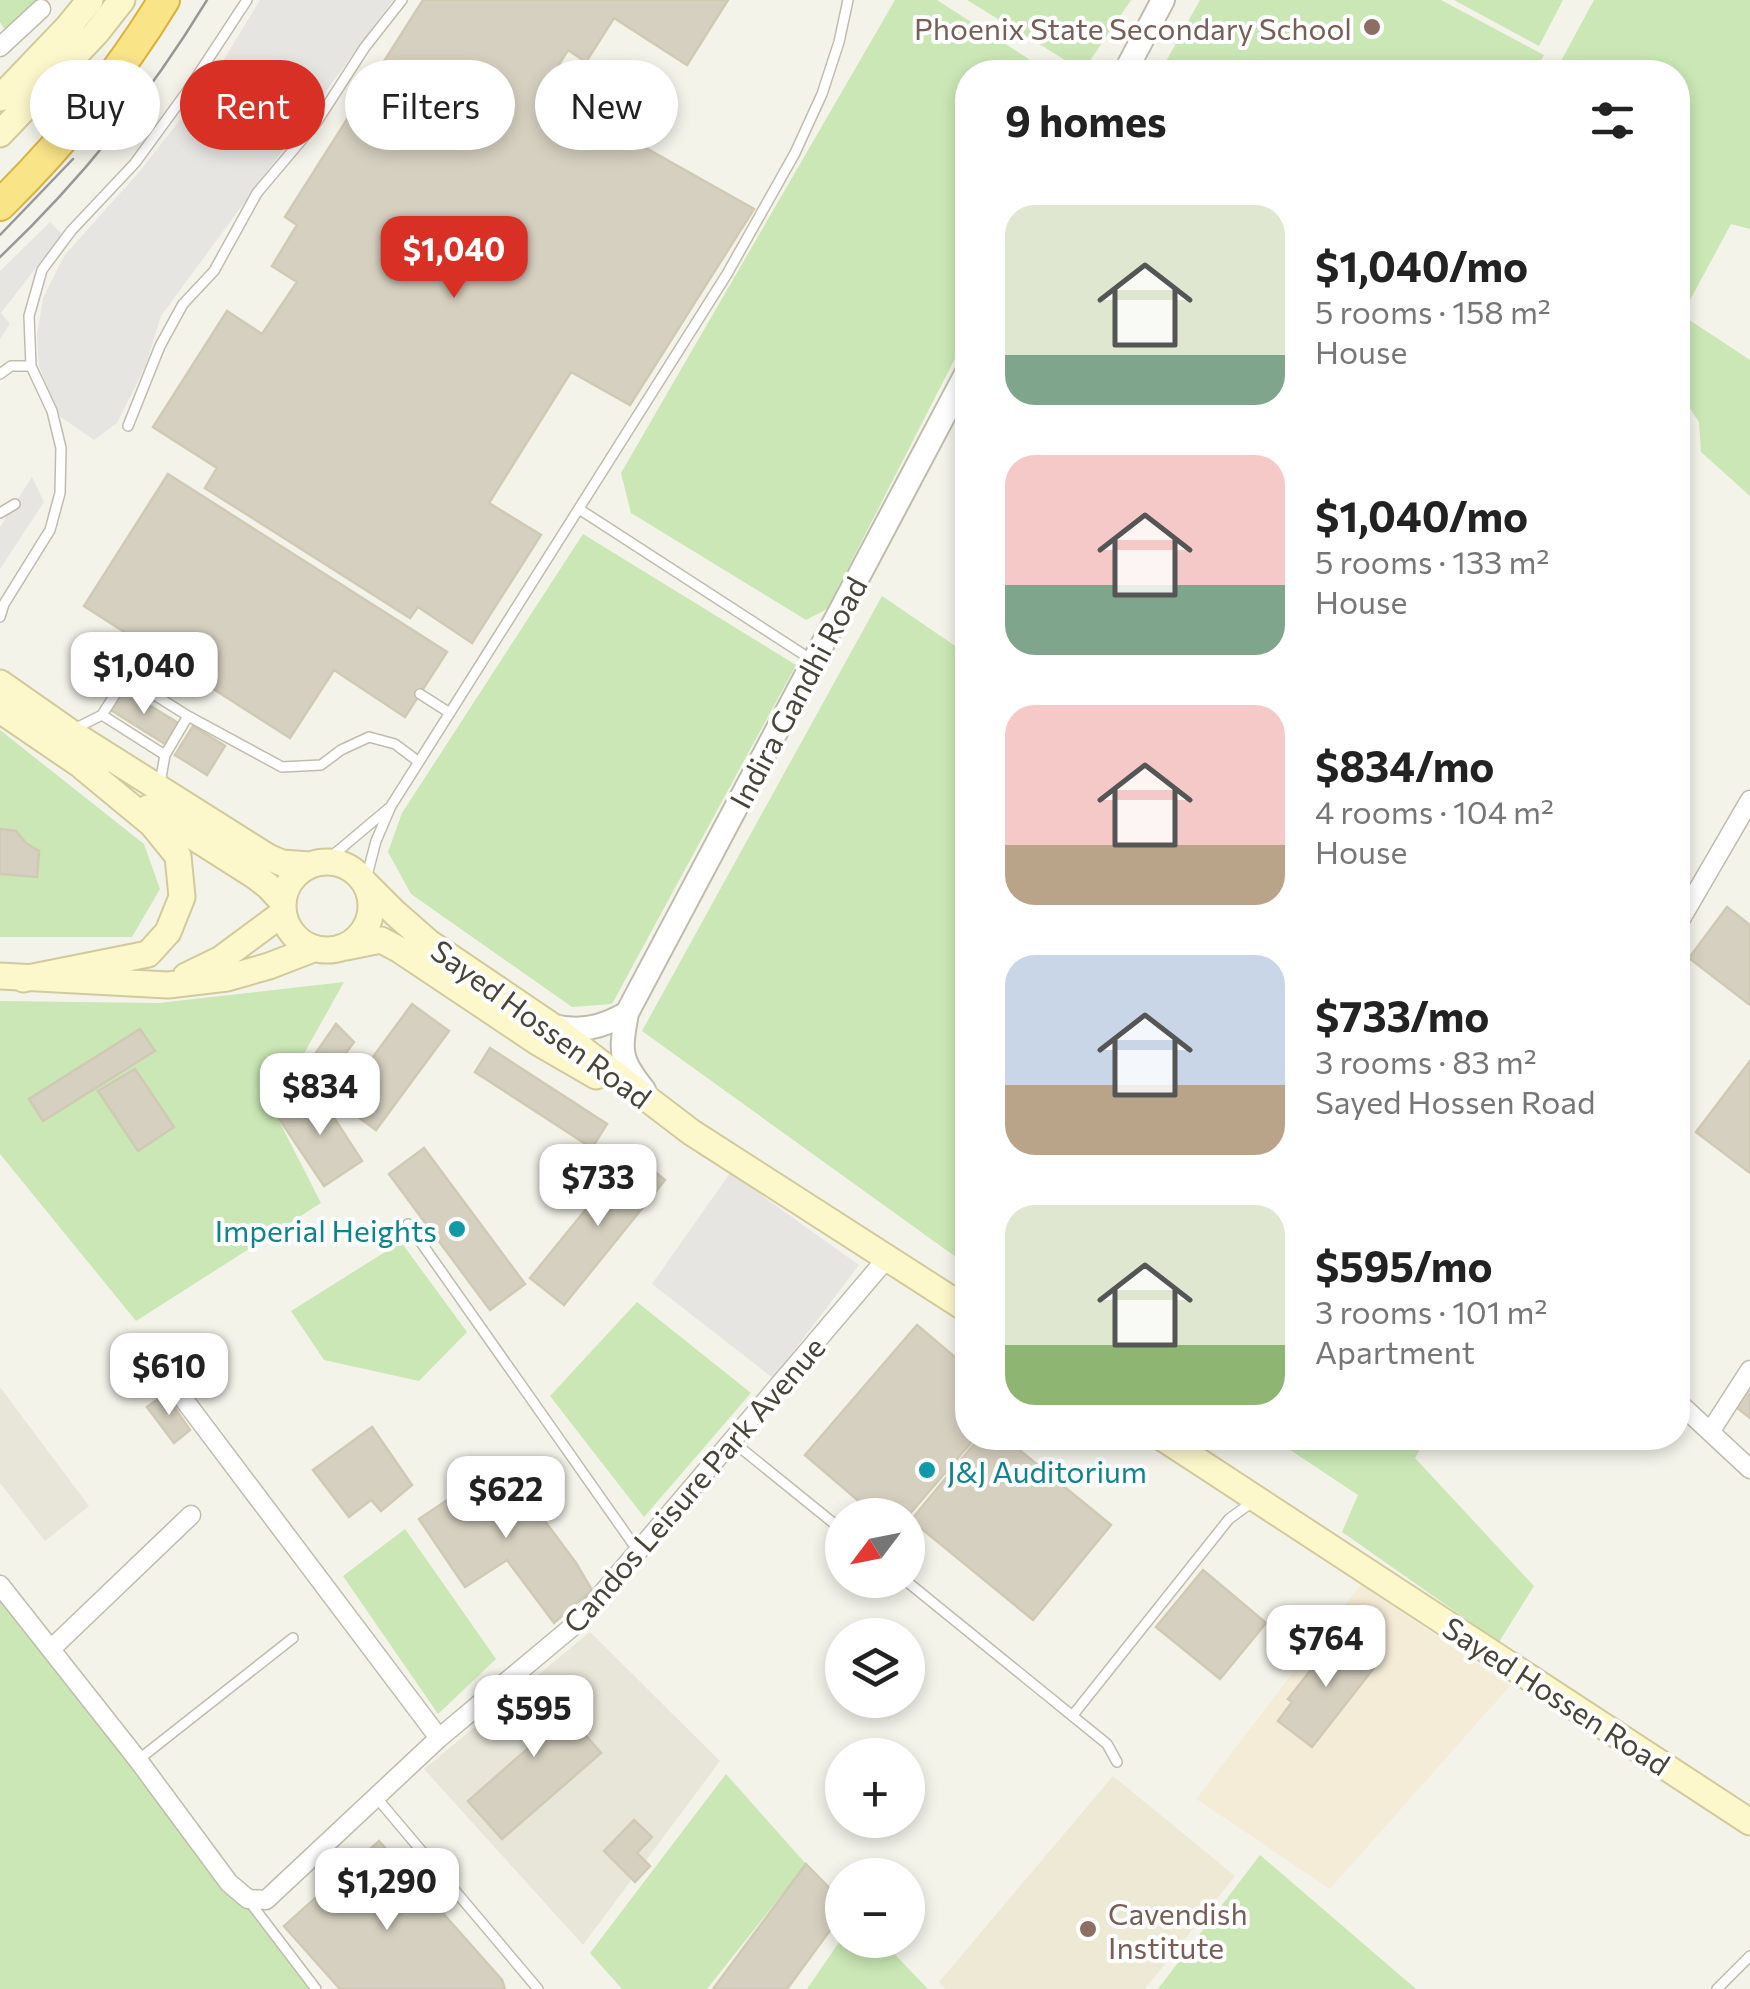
<!DOCTYPE html>
<meta charset="utf-8">
<style>
body{margin:0;font-family:Commissioner,sans-serif;background:#f6f6f6;color:#222;height:100vh;display:flex;flex-direction:column;font-size:38px;white-space:nowrap}
*{box-sizing:border-box;margin:0}
p{font-size:32px;color:#767676}
.icon{flex:none;width:55px;height:55px;fill:none;stroke:currentColor;stroke-width:2;stroke-linecap:round;stroke-linejoin:round}
.map{position:relative;flex:1;overflow:hidden}
.drawer{position:absolute;left:955px;top:60px;width:735px;height:1390px;display:flex;flex-direction:column;background:#fff;border-radius:40px;box-shadow:0 5px 15px #0003}
.drawer>*{flex:none}
.hud{position:absolute;left:30px;top:60px;width:775px;height:90px;display:flex;gap:20px}
.needle{width:65px;rotate:238deg}
.buttons{position:absolute;left:825px;top:1498px;display:grid;gap:20px}
.buttons a{display:grid;place-items:center;width:100px;height:100px;border-radius:50%;background:#fff;box-shadow:0 5px 15px #0003;font-size:50px}
.price{position:absolute;translate:-50% -85px;padding:0 22px;border-radius:20px;background:#fff;color:#222;font-size:32px;line-height:65px;filter:drop-shadow(0 2px 5px #0008)}
.price::after{content:'';position:absolute;left:50%;top:60px;width:30px;height:22px;margin-left:-15px;background:inherit;clip-path:polygon(0 0,100% 0,50% 100%)}
.price.active{background:#d93025;color:#fff}
ul{padding:0;list-style:none}
li{display:flex;align-items:center;gap:30px;height:250px;padding:0 50px}
li span{display:grid;place-items:center;flex:none;width:280px;height:200px;border-radius:30px;color:#555}
li>.icon{margin-inline-start:auto}
span .icon{width:120px;height:120px;fill:#fffc;stroke-width:1}
li b{font-size:42px}
h2{display:flex;justify-content:space-between;align-items:center;height:120px;padding:0 50px;font-size:42px}
.chip{padding:0 35px;border-radius:45px;background:#fff;box-shadow:0 5px 15px #0003;font-size:35px;line-height:90px}
.chip.active{background:#d93025;color:#fff}
.map>svg:first-child{display:block}
.residential{fill:#e8e5d9}
.commercial{fill:#f5ecd7}
.education{fill:#ede9d5}
.green{fill:#cae7b5}
.parking{fill:#e6e5e2}
.building{fill:#d6d0c0;stroke:#d0c9b3;stroke-width:2.5}
.lines{fill:none;stroke-linecap:round;stroke-linejoin:round}
.service-casing{stroke:#c0bcad;stroke-width:12}
.minor-casing{stroke:#c0bcad;stroke-width:21}
.tertiary-casing{stroke:#c0bcad;stroke-width:26}
.secondary-casing{stroke:#d2ca9c;stroke-width:29}
.trunk-casing{stroke:#d8b341;stroke-width:34}
.service{stroke:#fff;stroke-width:9}
.minor{stroke:#fff;stroke-width:18}
.tertiary{stroke:#fff;stroke-width:22}
.secondary{stroke:#fdf7cc;stroke-width:25}
.trunk{stroke:#f9e488;stroke-width:30}
.tram{stroke:#989898;stroke-width:2.5}
.education-dot{fill:#8d6e63;stroke:#fff;stroke-width:4}
.culture-dot{fill:#0f9aa8;stroke:#fff;stroke-width:4}
.labels{text-anchor:middle;dominant-baseline:central;stroke-width:8;stroke-linejoin:round;paint-order:stroke}
.education-label{font-size:30px;fill:#785e54;stroke:#fff;text-anchor:end}
.street-label{font-size:30px;fill:#484438;stroke:#fff}
.culture-label{font-size:30px;fill:#0d838f;stroke:#fff;text-anchor:end}
</style>
<div class="map">
<svg width="1750" height="1989" viewBox="0 0 1750 1989">
<rect width="100%" height="100%" fill="#f4f3ea"/>
<!-- residential -->
<path class="residential" d="M0,1387L89,1506L45,1541L0,1483Z
M590,1632L720,1761L583,1945L424,1769Z"/>
<!-- commercial -->
<path class="commercial" d="M1361,1584L1510,1686L1330,1889L1196,1799Z"/>
<!-- education -->
<path class="education" d="M1113,1776L1235,1876L1145,1989H945L939,1982Z"/>
<!-- green -->
<path class="green" d="M0,0H47L5,30L0,22Z
M895,0H937L1049,72H968L967,335L827,609L806,620L631,513L621,473Z
M967,0H1131L1083,71Z
M1200,0H1441L1544,55L1535,72H1160Z
M1454,0H1563L1539,46Z
M1594,0H1750V229L1731,224L1682,315L1750,360V496L1701,452L1699,422L1678,391V72H1555Z
M583,534L796,665L612,1004L572,1007L411,894L388,852L402,813Z
M882,596L967,654V1265L642,1031Z
M0,730L144,844L160,889L132,937H0Z
M344,982L273,1109L321,1203L136,1321L0,1154V1001L159,1003Z
M401,1242L467,1332L419,1381L324,1360L291,1311Z
M637,1302L751,1393L644,1517L550,1396Z
M1272,1438H1426L1415,1458L1534,1586L1499,1642L1342,1532L1358,1495Z
M405,1529L496,1659L438,1714L343,1576Z
M0,1584L309,1989H0Z
M726,1774L806,1864L707,1989H622L590,1953Z
M1260,1855L1416,1989H1158Z
M842,1938L881,1940L928,1989H807Z"/>
<!-- parking -->
<path class="parking" d="M260,0H393L161,316L145,367L117,423L94,440L58,415L39,366L37,335L43,298L64,256L140,171L212,79Z
M50,222L62,234L1,313L10,324L0,339V271Z
M32,477L44,502L0,569V527Z
M730,1173L859,1265L773,1378L652,1284Z"/>
<!-- building -->
<path class="building" d="M423,0H728L687,65L614,18L586,62L568,50L543,90L754,209L630,405L571,372L489,503L541,535L472,643L418,607L410,618L205,488L217,468L153,427L227,311L262,334L297,282L272,266L297,225L285,217Z
M168,474L447,652L405,717L334,670L290,738L84,606Z
M123,689L178,723L165,744L111,710Z
M193,726L225,746L207,775L175,755Z
M0,829L16,831L26,843L39,851L37,877L0,874Z
M1727,907L1750,925V1005L1689,958Z
M412,1004L449,1031L376,1130L339,1103Z
M336,1024L354,1042L326,1080L304,1070Z
M140,1029L155,1051L43,1121L29,1099Z
M490,1048L607,1124L592,1148L475,1072Z
M1750,1061V1173L1696,1132Z
M135,1069L174,1127L138,1151L98,1091Z
M316,1090L362,1161L324,1186L278,1117Z
M424,1148L525,1284L490,1310L389,1174Z
M632,1153L665,1180L564,1305L530,1278Z
M917,1325L968,1368V1438H975L908,1516L875,1515L805,1455Z
M1750,1381V1418L1732,1404Z
M165,1394L190,1430L174,1443L147,1407Z
M372,1427L412,1485L381,1511L371,1500L349,1517L313,1470Z
M979,1438H1005L1111,1525L1033,1620L911,1520Z
M502,1463L576,1563L592,1590L554,1623L507,1560L465,1587L419,1519Z
M1203,1570L1266,1623L1220,1679L1156,1627Z
M1339,1634L1377,1664L1312,1747L1278,1721L1292,1702L1288,1699Z
M534,1676L601,1753L502,1839L468,1801L534,1743L501,1705Z
M634,1820L652,1837L637,1853L650,1866L635,1882L604,1851Z
M379,1841L502,1980L505,1989H340L284,1926Z
M806,1864L842,1901V1914L787,1989H713Z"/>
<g class="lines">
<defs>
<path id="service" d="M0,374L11,366H31
M128,426L160,346L183,304L214,271L257,193L316,123L365,47L402,0
M579,509L812,660
M0,513L15,504
M0,617L4,604L50,530L60,493L61,448L52,411L31,366L29,316L42,270L71,231L135,163L186,93L247,0
M420,694L450,713
M102,715L165,755
M72,730L102,715L126,677L188,716
M160,783L165,755L188,716L282,767L321,765L341,750L369,737L395,744L419,762
M326,861L389,808
M366,879L376,841L391,806L727,274L795,153L822,94L839,42L848,0
M408,1224L638,1551
M732,1441L842,1530
M905,1580L1107,1744L1117,1762
M1073,1715L1229,1519L1255,1500
M138,1760L293,1638
M376,1797L538,1989
M249,1901L316,1989
M1717,1989L1750,1956"/>
<path id="minor" d="M0,47L41,9
M1678,924L1750,800
M182,1397L439,1738
M1678,1402L1750,1469
M1710,1432L1750,1370
M0,1585L138,1760L229,1883L248,1899L266,1900L439,1738L578,1622L887,1258
M51,1649L191,1515"/>
<path id="tertiary" d="M1125,72L1163,0
M552,1026C581,1032 601,1028 627,1013
M644,1090C619,1059 620,1052 627,1013L968,370"/>
<path id="secondary" d="M0,98L68,27L90,0
M0,134L96,33L122,0
M0,683L70,732L268,857L282,863L310,865
M0,710L97,776
M148,808L255,876L268,886L283,902
M283 906a44 44 0 1 1 88 0a44 44 0 1 1-88 0Z
M365,883L395,913L428,942L552,1026L691,1132L968,1310
M346,947L381,940L400,950L539,1043L596,1076
M0,976L168,985L227,978L269,966L313,949
M186,976L221,959L283,913
M23,979L148,954L168,932L182,897L178,856L152,824L83,767
M1163,1438L1750,1822"/>
<path id="trunk" d="M0,205C63,143 118,75 164,0"/>
</defs>
<!-- service casing -->
<use href="#service" class="service-casing"/>
<!-- minor casing -->
<use href="#minor" class="minor-casing"/>
<!-- tertiary casing -->
<use href="#tertiary" class="tertiary-casing"/>
<!-- secondary casing -->
<use href="#secondary" class="secondary-casing"/>
<!-- trunk casing -->
<use href="#trunk" class="trunk-casing"/>
<!-- service -->
<use href="#service" class="service"/>
<!-- minor -->
<use href="#minor" class="minor"/>
<!-- tertiary -->
<use href="#tertiary" class="tertiary"/>
<!-- secondary -->
<use href="#secondary" class="secondary"/>
<!-- trunk -->
<use href="#trunk" class="trunk"/>
<!-- tram -->
<path class="tram" d="M0,235L73,159
M0,257C80,181 150,94 207,0"/>
</g>
<!-- markers -->
<g class="education-dot">
<circle cx="1372" cy="27" r="10"/>
<circle cx="1088" cy="1929" r="10"/>
</g>
<g class="culture-dot">
<circle cx="457" cy="1229" r="10"/>
<circle cx="927" cy="1470" r="10"/>
</g>
<g class="labels">
<!-- education labels -->
<g class="education-label">
<text x="1352" y="27">Phoenix State Secondary School</text>
<text x="1108" y="1912" text-anchor="start">Cavendish<tspan x="1108" dy="34">Institute</tspan></text>
</g>
<!-- street labels -->
<g class="street-label">
<text transform="translate(797 692) rotate(-62)">Indira Gandhi Road</text>
<text transform="translate(542 1023) rotate(36)">Sayed Hossen Road</text>
<text transform="translate(693 1484) rotate(-49)">Candos Leisure Park Avenue</text>
<text transform="translate(1557 1695) rotate(33)">Sayed Hossen Road</text>
</g>
<!-- culture labels -->
<g class="culture-label">
<text x="437" y="1229">Imperial Heights</text>
<text x="947" y="1470" text-anchor="start">J&amp;J Auditorium</text>
</g>
</g>
</svg>
<div class="buttons">
<a><svg class="needle" viewBox="-14 -14 28 28"><path d="M0-13l5 13h-10z" fill="#e53935"/><path d="M0 13l5-13h-10z" fill="#767676"/></svg></a>
<a><svg class="icon" aria-label="layers" viewBox="0 0 24 24"><path d="M12 4l9 5-9 5-9-5zM3 14l9 5 9-5"/></svg></a>
<a>+</a>
<a>−</a>
</div>
<b class="price active" style="left:454px;top:301px">$1,040</b>
<b class="price" style="left:144px;top:717px">$1,040</b>
<b class="price" style="left:320px;top:1138px">$834</b>
<b class="price" style="left:598px;top:1229px">$733</b>
<b class="price" style="left:169px;top:1418px">$610</b>
<b class="price" style="left:506px;top:1541px">$622</b>
<b class="price" style="left:1326px;top:1690px">$764</b>
<b class="price" style="left:534px;top:1760px">$595</b>
<b class="price" style="left:387px;top:1933px">$1,290</b>
<div class="hud">
<a class="chip">Buy</a>
<a class="chip active">Rent</a>
<a class="chip">Filters</a>
<a class="chip">New</a>
</div>
<section class="drawer">
<h2>9 homes<svg class="icon" aria-label="filters" viewBox="0 0 24 24"><path d="M4 7h16M4 17h16"/><circle cx="9" cy="7" r="2"/><circle cx="15" cy="17" r="2"/></svg></h2>
<ul>
<li><span style="background:linear-gradient(#dfe7d0 75%,#7fa58c 0)"><svg class="icon" aria-label="home" viewBox="0 0 24 24"><path d="M3 11l9-7 9 7M6 9v11h12V9"/></svg></span><div><b>$1,040/mo</b><p>5 rooms · 158 m²</p><p>House</p></div></li>
<li><span style="background:linear-gradient(#f6c9c9 65%,#7fa58c 0)"><svg class="icon" aria-label="home" viewBox="0 0 24 24"><path d="M3 11l9-7 9 7M6 9v11h12V9"/></svg></span><div><b>$1,040/mo</b><p>5 rooms · 133 m²</p><p>House</p></div></li>
<li><span style="background:linear-gradient(#f6c9c9 70%,#b9a48a 0)"><svg class="icon" aria-label="home" viewBox="0 0 24 24"><path d="M3 11l9-7 9 7M6 9v11h12V9"/></svg></span><div><b>$834/mo</b><p>4 rooms · 104 m²</p><p>House</p></div></li>
<li><span style="background:linear-gradient(#c9d6e8 65%,#b9a48a 0)"><svg class="icon" aria-label="home" viewBox="0 0 24 24"><path d="M3 11l9-7 9 7M6 9v11h12V9"/></svg></span><div><b>$733/mo</b><p>3 rooms · 83 m²</p><p>Sayed Hossen Road</p></div></li>
<li><span style="background:linear-gradient(#dfe7d0 70%,#8fb573 0)"><svg class="icon" aria-label="home" viewBox="0 0 24 24"><path d="M3 11l9-7 9 7M6 9v11h12V9"/></svg></span><div><b>$595/mo</b><p>3 rooms · 101 m²</p><p>Apartment</p></div></li>
</ul>
</section>
</div>
